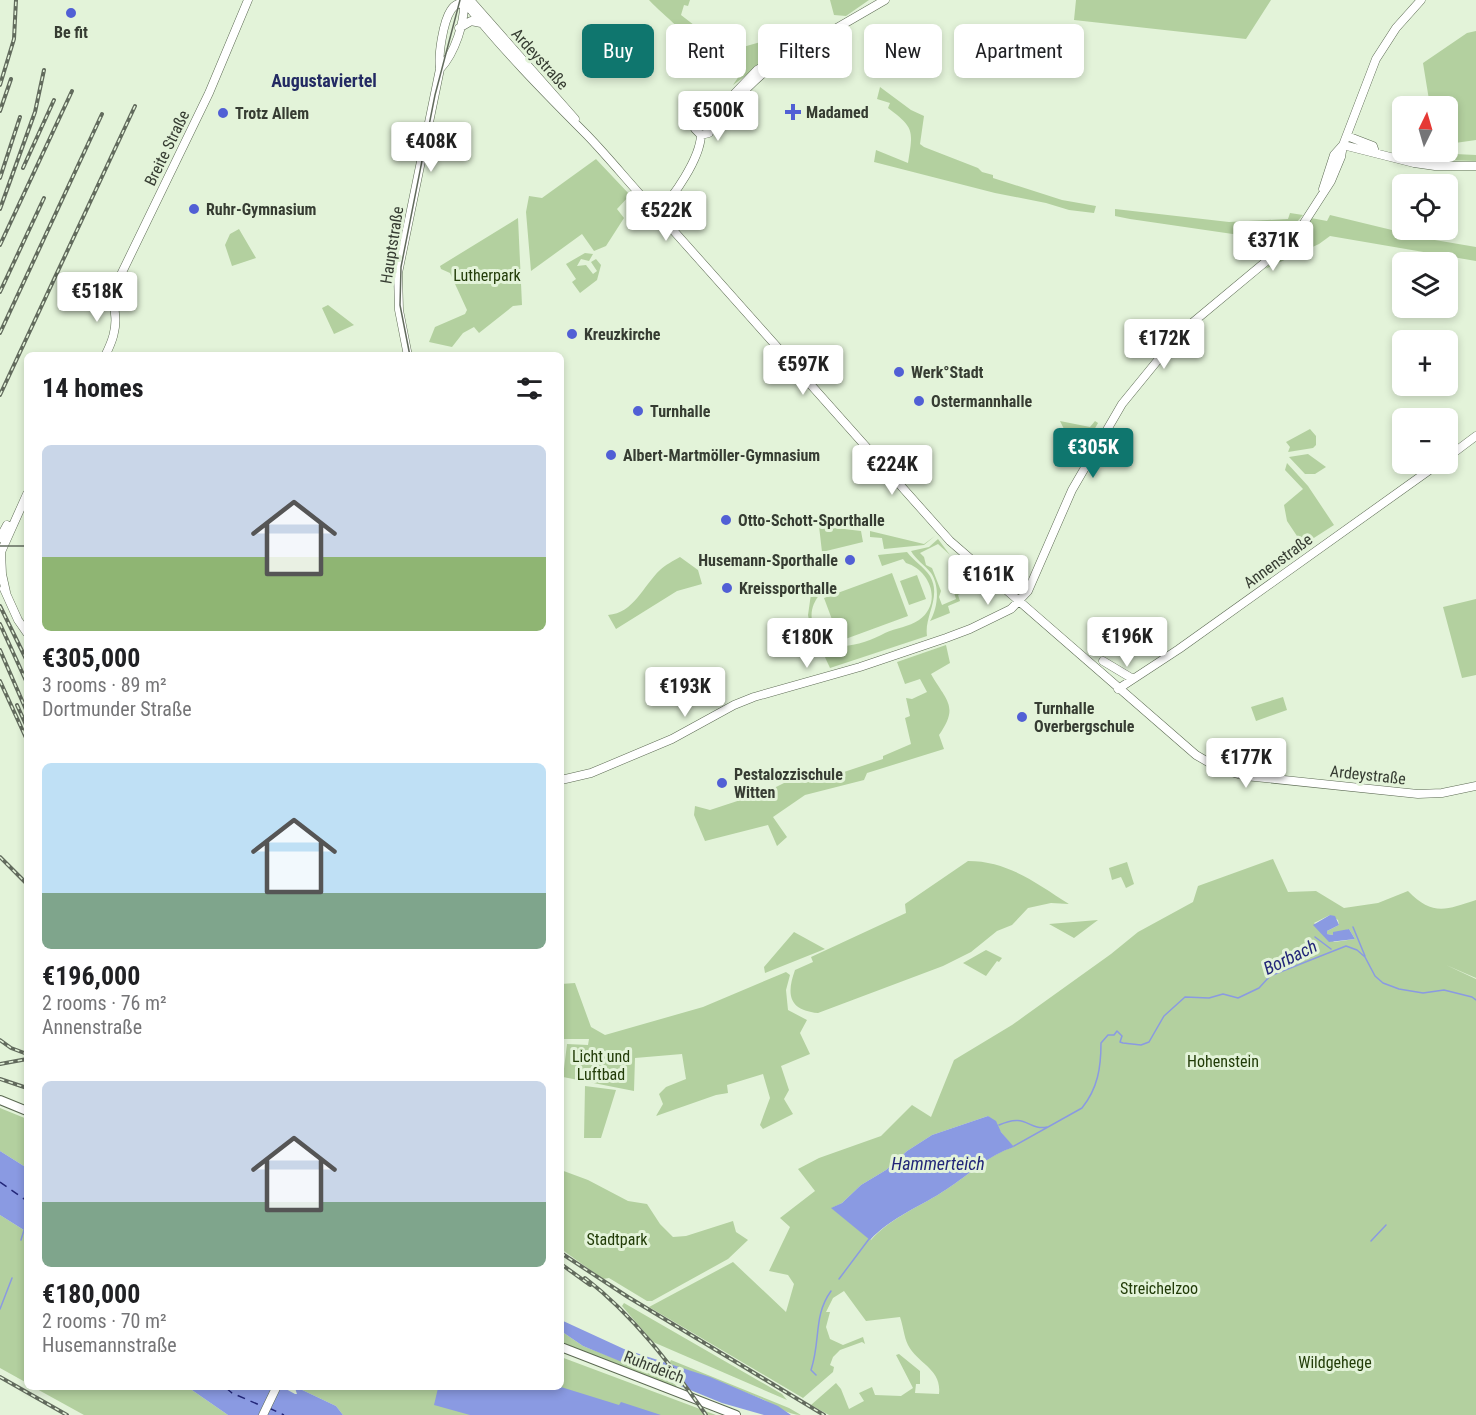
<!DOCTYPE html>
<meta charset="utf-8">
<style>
body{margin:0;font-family:"Roboto Condensed",sans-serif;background:#f2f2f2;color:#202124;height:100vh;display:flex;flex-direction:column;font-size:22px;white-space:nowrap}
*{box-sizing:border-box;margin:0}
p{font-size:20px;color:#757577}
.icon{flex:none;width:33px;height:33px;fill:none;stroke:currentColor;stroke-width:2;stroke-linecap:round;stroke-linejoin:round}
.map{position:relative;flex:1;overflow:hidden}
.sheet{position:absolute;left:24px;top:352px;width:540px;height:1038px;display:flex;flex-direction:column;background:#fff;border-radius:9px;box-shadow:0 3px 9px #0003}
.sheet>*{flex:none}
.banner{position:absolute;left:582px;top:24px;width:570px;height:54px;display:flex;gap:12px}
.needle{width:39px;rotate:5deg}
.tools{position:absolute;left:1392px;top:96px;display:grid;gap:12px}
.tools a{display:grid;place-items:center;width:66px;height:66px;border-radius:9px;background:#fff;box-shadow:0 3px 9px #0003;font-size:30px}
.price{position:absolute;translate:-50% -51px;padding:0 14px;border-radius:6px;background:#fff;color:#222;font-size:20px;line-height:39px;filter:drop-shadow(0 2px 3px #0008)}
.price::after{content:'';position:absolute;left:50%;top:36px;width:18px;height:14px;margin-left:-9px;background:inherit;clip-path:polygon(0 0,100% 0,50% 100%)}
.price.selected{background:#0f766e;color:#fff}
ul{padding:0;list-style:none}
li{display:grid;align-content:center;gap:12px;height:318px;padding:0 18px}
li span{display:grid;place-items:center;height:186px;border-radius:9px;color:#555}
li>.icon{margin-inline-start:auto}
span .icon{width:108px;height:108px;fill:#fffc;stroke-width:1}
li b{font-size:26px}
h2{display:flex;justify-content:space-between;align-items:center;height:72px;padding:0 18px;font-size:26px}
.tag{padding:0 21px;border-radius:9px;background:#fff;box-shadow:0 3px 9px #0003;font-size:21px;line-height:54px}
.tag.selected{background:#0f766e;color:#fff}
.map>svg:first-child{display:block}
.green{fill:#b3d09f;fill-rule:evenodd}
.water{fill:#8a9ae2}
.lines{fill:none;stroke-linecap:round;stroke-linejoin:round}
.stream{stroke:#8a9ae2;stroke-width:1.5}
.ferry{stroke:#222678;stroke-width:1.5;stroke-dasharray:8 6;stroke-linecap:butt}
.secondary-casing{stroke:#5c6a53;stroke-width:9}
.primary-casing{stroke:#5c6a53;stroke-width:10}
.secondary{stroke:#fff;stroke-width:8}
.primary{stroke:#fff;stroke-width:8}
.tram{stroke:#626b5d;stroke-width:1.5}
.rail-casing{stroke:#626b5d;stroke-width:4}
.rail{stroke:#e3f3d9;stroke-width:1.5;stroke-dasharray:4.5;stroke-linecap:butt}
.poi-dot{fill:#515fd5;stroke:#e3f3d9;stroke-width:2}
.labels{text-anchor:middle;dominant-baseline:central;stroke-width:6;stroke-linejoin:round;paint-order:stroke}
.poi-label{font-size:16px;font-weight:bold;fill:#363c32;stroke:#e3f3d9;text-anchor:start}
.street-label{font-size:16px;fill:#363c32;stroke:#e3f3d9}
.park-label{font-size:16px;fill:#223c08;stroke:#e3f3d9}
.neighbourhood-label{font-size:18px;font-weight:bold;fill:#232a63;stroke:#e3f3d9}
.water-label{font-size:18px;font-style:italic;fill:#222678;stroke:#e3f3d9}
</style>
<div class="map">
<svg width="1476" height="1415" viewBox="0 0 1476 1415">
<rect width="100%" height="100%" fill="#e3f3d9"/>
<!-- green -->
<path class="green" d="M649,0H690L688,6L684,5L681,15L712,39L743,47L764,41L785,47L733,85L739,76L717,63L716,60L709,58L708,51L692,42C691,38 656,8 649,0Z
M830,0H869L846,16L834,15Z
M1076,0H1271L1246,39L1074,20Z
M1476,31V140L1448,144V106H1430L1423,63L1467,33Z
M880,87L911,110L924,116L920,144L924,147L978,168L982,172L993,175V178L1062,200L1096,206L1094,213L1069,210L1046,203L995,193L874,162L876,150L908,163C913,131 915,128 888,108L890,103L877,99Z
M1413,152L1476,155V161L1442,160L1412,153Z
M596,159L630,195L617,209L624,218L606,246L594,251L582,234L531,271L526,212L529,196L542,198Z
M1115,209L1229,222L1288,219L1290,213L1303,215L1280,241L1130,219L1115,216Z
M1330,215L1429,239L1476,247V261L1330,236L1319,244L1265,269L1304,230L1311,218L1327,221Z
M518,218L522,305L513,306L479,333L474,327L463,333L452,347L429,342L435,327L465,314L467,310L450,273L441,269L440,266Z
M239,229L256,258L232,266L225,245L230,234Z
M585,253L593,254L589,261L581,259L577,266L586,265L593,274L597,271L591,262L596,259L601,265L597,280L580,293L572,282L576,279L566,264Z
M328,305L354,325L334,334L322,308Z
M1060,421L1090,427L1095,421L1098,423L1089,439L1064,429Z
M1310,429L1316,436V445L1313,448L1288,452L1290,447L1286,442Z
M1308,454L1326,467L1315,474H1305L1289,457Z
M1287,463L1308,486L1334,525L1303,545L1287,521L1284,505L1303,489L1285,470Z
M819,526L861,531L863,542L822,552Z
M870,531L924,544L935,536L924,545L884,549L882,538L870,537Z
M938,539L950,555L938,544L920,553L924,557L926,565L932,568L941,591L939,597L942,605L956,599L948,573L954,585L963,576L976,587L971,591L968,586L960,590L961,593L958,595L960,601L948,606L950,613L930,621C938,608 940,586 931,573C925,565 916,560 911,551L929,547Z
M907,552C914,561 924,567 930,576C942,597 924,616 927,636L830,668L810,625L808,615L811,594L819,591L820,594C812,604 809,615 814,628C825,659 866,643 885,633C896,628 909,627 919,620C943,603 930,570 906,563L903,559L882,566L878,555Z
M680,557L698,570L702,584L677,591L616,629L608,615C634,613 643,586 660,570C665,565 673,561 680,557Z
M892,573L908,616L840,641L824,598Z
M917,575L926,599L909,605L900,581Z
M1476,599V675L1462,678L1443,607Z
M946,645L950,663L931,674C947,702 959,706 939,735L944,749L867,773L864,780L805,795L773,817L787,837L777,846L768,825L705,841L694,815L695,806L710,810L768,791L786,782L841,773L883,759V756L911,744L905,718L910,716L906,698L912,699L927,692L920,679L905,684L897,662Z
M1283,697L1287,710L1256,721L1251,707Z
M1273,859L1288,892L1316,891L1344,908L1378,903L1408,891C1432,916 1446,910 1476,900V978L1446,965L1476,979V1415H829L811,1405L836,1383L841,1389L849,1409L864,1401L859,1393L872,1387L875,1395L901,1396L913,1388L896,1355L899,1354L920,1371V1384H916L915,1393L939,1394C942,1369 918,1364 908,1345C904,1337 903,1325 900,1317L866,1321L844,1291L833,1298L826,1312H830L826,1327L830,1339L843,1345L863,1337L865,1344L862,1342L840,1350L833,1357L830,1365L834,1367L833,1372L803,1398L649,1307L733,1262L786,1312L794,1284L788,1275L769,1271L790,1227L780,1218L815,1191L798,1169L819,1158L881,1136L912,1105L931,1117L954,1060L1012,1025L1111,954L1138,932L1193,902L1198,886ZM1330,915L1338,920L1339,925L1327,931V934L1333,935L1349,929L1355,939L1334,942L1314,923ZM988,1116L1013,1147C988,1155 969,1175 947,1189C922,1206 891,1217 871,1240L832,1208L842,1203L861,1185L886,1170L907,1151L932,1135Z
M968,861C1008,861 1036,883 1069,904L1051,903L1028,908L1012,925L997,931L971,952L943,966L818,1013C789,1010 786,995 795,970L813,962L811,957L906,913L905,904Z
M1127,862L1134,884L1126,888L1121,877L1112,880L1109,868Z
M1098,920L1074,938L1049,924Z
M794,932L825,949L765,973L764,967Z
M986,950L1002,958L999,962L997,961L986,976L963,963Z
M786,972L790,975L786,990L788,1010L807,1020L800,1033L810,1054L781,1066L789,1090L784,1099L793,1114L763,1129L760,1125L770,1098L763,1074L727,1085L728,1093L716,1095L656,1116L663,1104L659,1094L666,1087L686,1079L682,1054L635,1058L634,1091L563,1077L567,1044L588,1045L589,1039H561V984L575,983L591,1027L605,1035L703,1007Z
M585,1086L616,1090L601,1138H584Z
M0,1108L27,1119V1168L0,1151Z
M561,1170L588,1180L628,1201L647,1204L660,1224L673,1237L686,1236L733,1221L736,1232L748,1240L728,1259L652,1301H647L609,1278L603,1279L561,1249Z
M0,1215L27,1232V1383L0,1368Z
M624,1303L782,1394L787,1400L653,1342L622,1306Z
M561,1331L583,1346L673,1381L679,1390L561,1343Z
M561,1357L716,1415H343L336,1406L298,1388H561Z
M671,1360L789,1408L801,1415C787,1415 775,1405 762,1399C731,1387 701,1374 669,1364Z
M35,1388H189L228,1415H84Z"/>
<!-- water -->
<path class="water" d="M1330,915L1335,916L1339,925L1327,931V934L1333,935V932L1349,929L1355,939L1329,942L1313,925Z
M988,1116L996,1121L1001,1132L1014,1147C988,1155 969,1175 947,1189C922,1206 891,1217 870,1240L831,1208L842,1203L861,1185L886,1170L907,1151L932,1135Z
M0,1151L27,1168V1232L0,1215Z
M561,1320L624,1349L710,1377L778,1406L791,1415H764L722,1403L583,1346L561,1331Z
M561,1387L619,1405L621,1402L661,1415H470L434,1405L438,1388Z
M189,1388H284L295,1394H297L295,1388H298L336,1406L343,1415H228Z"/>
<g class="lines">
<!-- stream -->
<path class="stream" d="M1353,927L1365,956
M1315,937L1331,949
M999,1125C1027,1112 1028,1131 1047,1127
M1014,1146L1082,1108C1098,1088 1101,1067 1101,1043L1108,1035H1114L1117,1031L1122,1036L1120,1042L1123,1043L1141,1045L1149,1042L1164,1016L1185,997L1209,998L1223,994L1238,998L1259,988L1270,976L1346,946L1357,950L1365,957L1375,976L1383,983L1399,989L1423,993L1444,990L1472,997L1476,1000
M21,1240L24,1230
M1371,1241L1386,1225
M839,1279L869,1239
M0,1309L12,1278
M816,1375L811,1370C821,1340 813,1316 831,1291"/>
<!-- ferry -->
<path class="ferry" d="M0,1182L27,1201
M226,1388L232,1393L264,1407
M269,1408L284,1415"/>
<defs>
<path id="secondary" d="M463,0C501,48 544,92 587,135C614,163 637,193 664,220L950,541L1196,755L1220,769L1245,776L1418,794L1442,793L1476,786
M470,0L575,119
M459,28L471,21L481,23
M806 39a9 9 0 1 1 18 0a9 9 0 1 1-18 0Z
M823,36L885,0
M440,69C455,53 465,22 464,1
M701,135L695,129L697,121L713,116L757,70L807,40
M701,135L709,133L711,125C742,95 767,60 810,46
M1347,136L1373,146L1375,152
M1343,145L1414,163L1435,166H1476
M1323,189L1334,155L1342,146
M657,214C674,196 700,159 701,135
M105,356C112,342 117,329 115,314C115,306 111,300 113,291L209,93L248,0
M408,356L399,310L398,273L440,69C438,55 443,22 451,10C454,5 459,3 464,2
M1448,457L1476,436
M0,538L7,525
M4,589L18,620L27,633
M6,592L2,574L1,552L27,494
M1103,661L1133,679
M1118,689L1179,649L1438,464
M561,780L591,773L672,739L734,705L754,697L860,667L946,638L970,629L1011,609L1028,591L1072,490L1122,404L1180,333L1281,249L1302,226L1331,181L1341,157L1343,145L1376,59L1396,28L1421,0
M263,1415L276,1388"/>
<path id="primary" d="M0,1100L27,1111
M561,1347L736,1415"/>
</defs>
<!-- secondary casing -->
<use href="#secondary" class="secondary-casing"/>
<!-- primary casing -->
<use href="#primary" class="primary-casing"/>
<!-- secondary -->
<use href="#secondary" class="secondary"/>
<!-- primary -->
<use href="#primary" class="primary"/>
<!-- tram -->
<path class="tram" d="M410,356L400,305L401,267L435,95L460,0
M0,546H27"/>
<defs>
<path id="rail" d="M0,85L14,39L16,0
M0,111L11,79
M23,168L54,100
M0,178L20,117
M0,209L35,112L44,70
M0,245L72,91
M0,292L44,198
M0,333L102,114
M0,395L135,106
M0,606L27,661
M0,624L27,683
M0,650L27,712
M0,681L27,740
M17,705L27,727
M0,857L27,884
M0,1040L11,1048L27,1054
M0,1064L27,1059
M0,1079L27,1088
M561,1253L628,1297L824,1415
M561,1264L590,1285
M585,1278C633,1315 672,1366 706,1415
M0,1377L67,1415"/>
</defs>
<!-- rail casing -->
<use href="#rail" class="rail-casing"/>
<!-- rail -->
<use href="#rail" class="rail"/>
</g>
<!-- markers -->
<g class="poi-dot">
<circle cx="71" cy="13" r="6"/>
<path d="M790 103h6v6h6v6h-6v6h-6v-6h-6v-6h6z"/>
<circle cx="223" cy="113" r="6"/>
<circle cx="194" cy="209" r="6"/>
<circle cx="572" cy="334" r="6"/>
<circle cx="899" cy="372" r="6"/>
<circle cx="919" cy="401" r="6"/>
<circle cx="638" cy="411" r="6"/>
<circle cx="611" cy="455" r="6"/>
<circle cx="726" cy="520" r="6"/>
<circle cx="850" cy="560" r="6"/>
<circle cx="727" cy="588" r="6"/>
<circle cx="1022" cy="717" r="6"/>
<circle cx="722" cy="783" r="6"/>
</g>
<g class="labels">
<!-- poi labels -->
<g class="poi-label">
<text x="71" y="32" text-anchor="middle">Be fit</text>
<text x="806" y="112">Madamed</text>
<text x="235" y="113">Trotz Allem</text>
<text x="206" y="209">Ruhr-Gymnasium</text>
<text x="584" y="334">Kreuzkirche</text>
<text x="911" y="372">Werk°Stadt</text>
<text x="931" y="401">Ostermannhalle</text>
<text x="650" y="411">Turnhalle</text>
<text x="623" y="455">Albert-Martmöller-Gymnasium</text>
<text x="738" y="520">Otto-Schott-Sporthalle</text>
<text x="838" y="560" text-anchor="end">Husemann-Sporthalle</text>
<text x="739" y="588">Kreissporthalle</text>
<text x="1034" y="708">Turnhalle<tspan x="1034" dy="18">Overbergschule</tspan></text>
<text x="734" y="774">Pestalozzischule<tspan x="734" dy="18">Witten</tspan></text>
</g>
<!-- street labels -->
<g class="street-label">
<text transform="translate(540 59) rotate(48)">Ardeystraße</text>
<text transform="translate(167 148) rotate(-64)">Breite Straße</text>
<text transform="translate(392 245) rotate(-81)">Hauptstraße</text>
<text transform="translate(1278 561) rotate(-36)">Annenstraße</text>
<text transform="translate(1368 775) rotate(6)">Ardeystraße</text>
<text transform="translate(654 1367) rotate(21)">Ruhrdeich</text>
</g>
<!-- park labels -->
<g class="park-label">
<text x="487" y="275">Lutherpark</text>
<text x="601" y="1056">Licht und<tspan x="601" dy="18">Luftbad</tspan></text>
<text x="1223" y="1061">Hohenstein</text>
<text x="617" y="1239">Stadtpark</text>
<text x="1159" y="1288">Streichelzoo</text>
<text x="1335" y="1362">Wildgehege</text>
</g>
<!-- neighbourhood labels -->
<g class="neighbourhood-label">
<text x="324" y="80">Augustaviertel</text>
</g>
<!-- water labels -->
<g class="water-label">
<text transform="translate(1290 957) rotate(-26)">Borbach</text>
<text x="938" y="1163">Hammerteich</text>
</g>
</g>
</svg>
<div class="tools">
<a><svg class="needle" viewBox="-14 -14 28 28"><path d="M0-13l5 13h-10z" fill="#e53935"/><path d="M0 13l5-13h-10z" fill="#757577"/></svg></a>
<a><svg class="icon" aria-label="locate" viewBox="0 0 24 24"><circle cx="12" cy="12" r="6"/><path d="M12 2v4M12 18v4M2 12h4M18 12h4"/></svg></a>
<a><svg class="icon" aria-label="layers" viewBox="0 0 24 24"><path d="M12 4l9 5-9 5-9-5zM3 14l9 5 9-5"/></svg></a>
<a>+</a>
<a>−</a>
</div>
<b class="price" style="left:718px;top:142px">€500K</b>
<b class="price" style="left:431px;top:173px">€408K</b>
<b class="price" style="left:666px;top:242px">€522K</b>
<b class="price" style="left:1273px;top:272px">€371K</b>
<b class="price" style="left:97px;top:323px">€518K</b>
<b class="price" style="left:1164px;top:370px">€172K</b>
<b class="price" style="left:803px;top:396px">€597K</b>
<b class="price selected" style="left:1093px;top:479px">€305K</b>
<b class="price" style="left:892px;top:496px">€224K</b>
<b class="price" style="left:988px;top:606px">€161K</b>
<b class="price" style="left:1127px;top:668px">€196K</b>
<b class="price" style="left:807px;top:669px">€180K</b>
<b class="price" style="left:685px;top:718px">€193K</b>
<b class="price" style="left:1246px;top:789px">€177K</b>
<div class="banner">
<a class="tag selected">Buy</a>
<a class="tag">Rent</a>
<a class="tag">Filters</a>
<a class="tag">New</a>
<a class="tag">Apartment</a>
</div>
<section class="sheet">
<h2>14 homes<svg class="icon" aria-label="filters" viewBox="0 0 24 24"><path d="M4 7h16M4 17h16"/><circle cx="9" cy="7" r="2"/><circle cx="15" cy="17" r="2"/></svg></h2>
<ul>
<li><span style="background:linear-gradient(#c9d6e8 60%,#8fb573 0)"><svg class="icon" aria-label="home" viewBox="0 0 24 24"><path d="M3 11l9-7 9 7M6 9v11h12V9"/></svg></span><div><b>€305,000</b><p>3 rooms · 89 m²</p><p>Dortmunder Straße</p></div></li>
<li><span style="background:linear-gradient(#bfe0f5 70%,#7fa58c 0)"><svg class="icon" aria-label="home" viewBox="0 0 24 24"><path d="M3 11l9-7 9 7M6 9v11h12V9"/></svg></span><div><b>€196,000</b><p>2 rooms · 76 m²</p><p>Annenstraße</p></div></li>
<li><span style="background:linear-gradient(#c9d6e8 65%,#7fa58c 0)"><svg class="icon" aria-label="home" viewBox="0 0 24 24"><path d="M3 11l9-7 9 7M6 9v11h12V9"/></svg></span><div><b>€180,000</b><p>2 rooms · 70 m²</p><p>Husemannstraße</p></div></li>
</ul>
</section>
</div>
